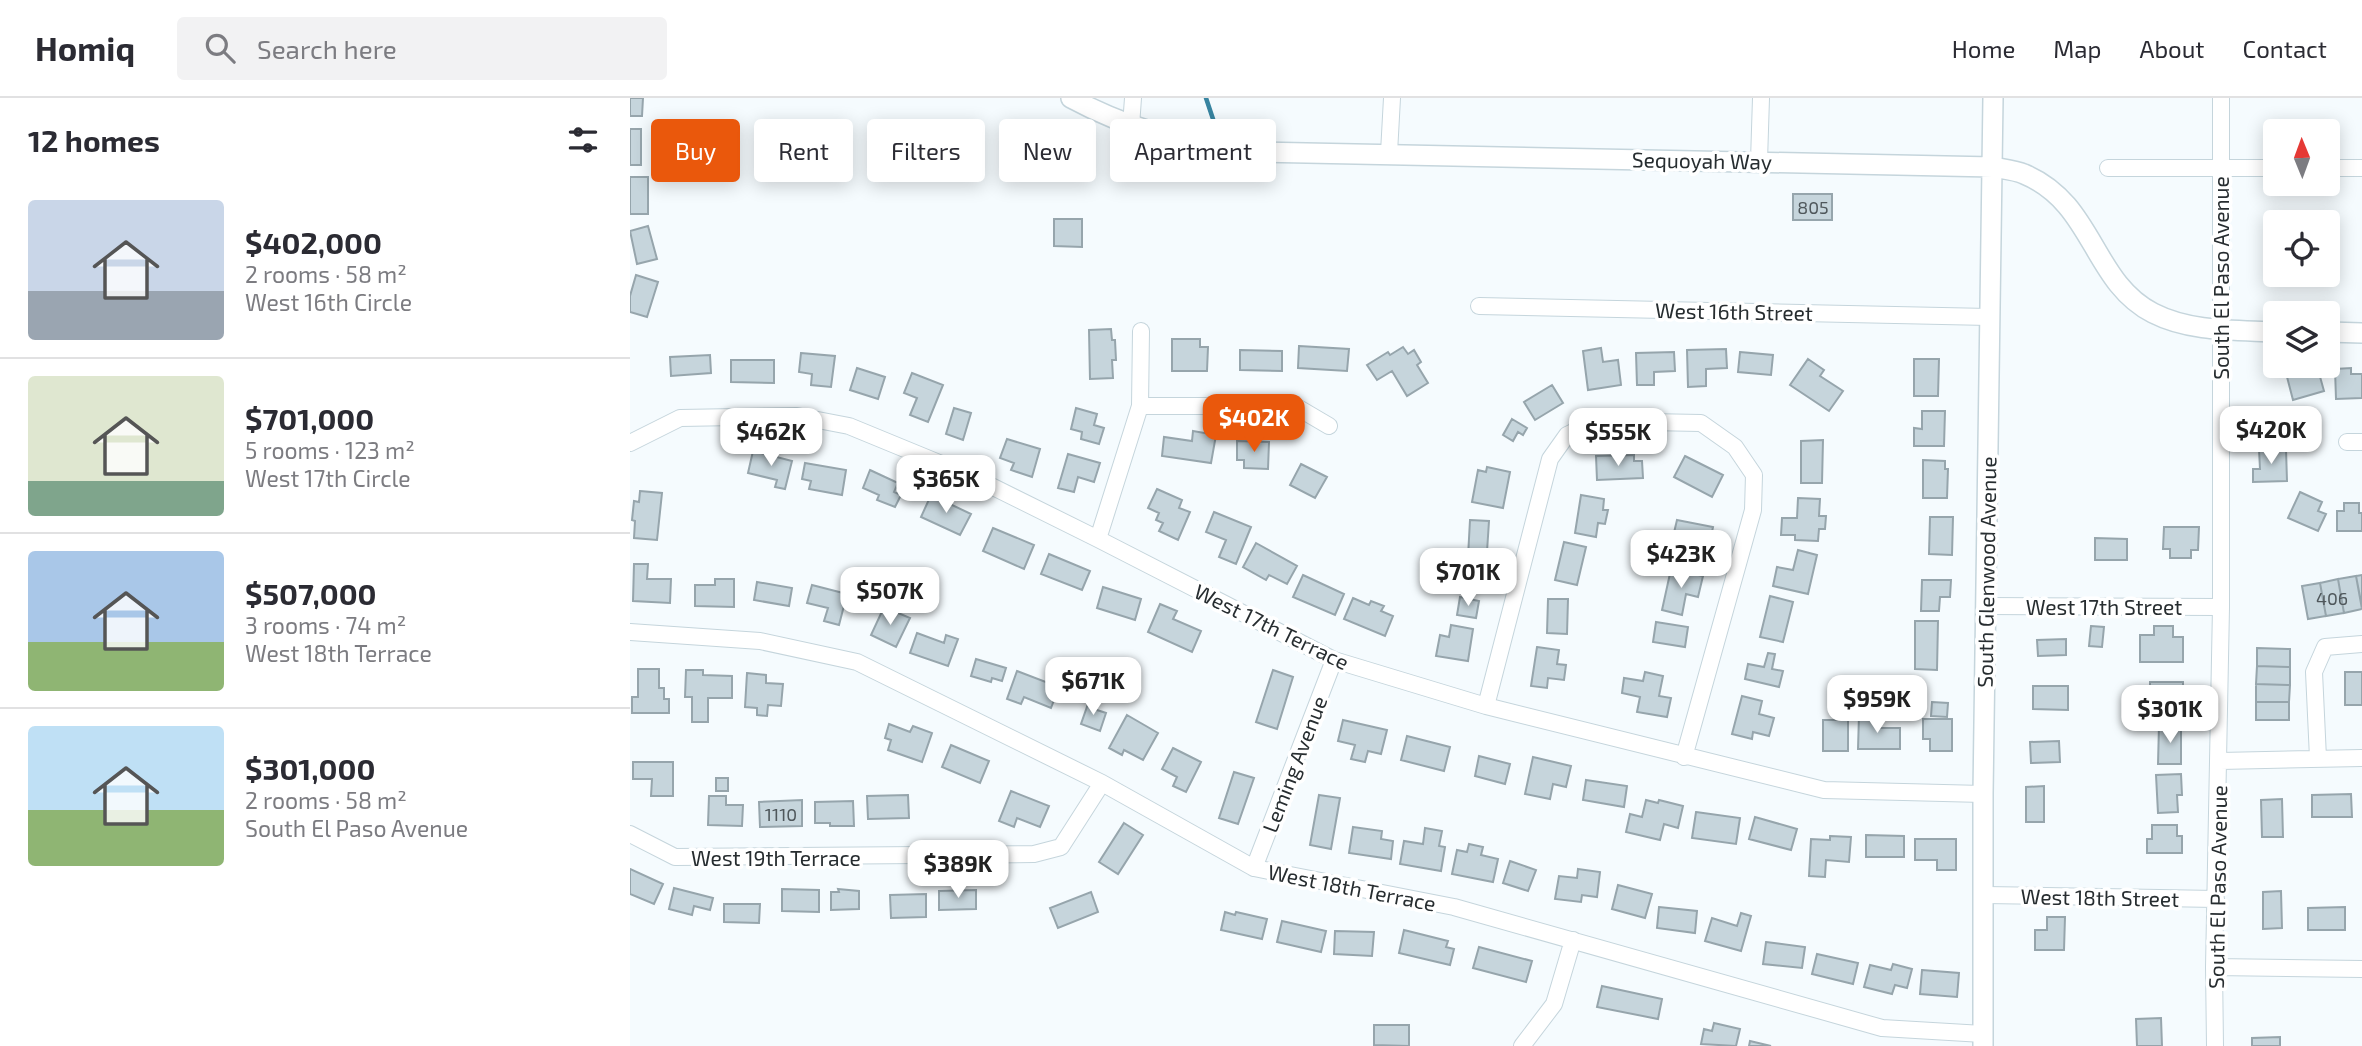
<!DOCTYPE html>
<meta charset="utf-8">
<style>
body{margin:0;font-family:"Exo 2",sans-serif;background:#f2f2f3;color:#2b2b33;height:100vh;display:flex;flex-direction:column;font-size:26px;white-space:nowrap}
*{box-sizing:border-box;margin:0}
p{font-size:23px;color:#7c7c81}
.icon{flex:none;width:38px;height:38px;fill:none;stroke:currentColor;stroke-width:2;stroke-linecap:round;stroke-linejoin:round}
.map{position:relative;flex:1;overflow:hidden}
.panel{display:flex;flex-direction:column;background:#fff;width:630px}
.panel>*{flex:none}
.top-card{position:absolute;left:21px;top:21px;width:665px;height:63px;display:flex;gap:14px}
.needle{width:46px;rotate:359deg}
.controls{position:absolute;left:1633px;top:21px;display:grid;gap:14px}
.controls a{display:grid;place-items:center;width:77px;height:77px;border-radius:7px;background:#fff;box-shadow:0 4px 18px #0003;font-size:35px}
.price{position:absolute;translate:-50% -60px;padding:0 16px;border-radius:14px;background:#fff;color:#222;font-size:23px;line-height:46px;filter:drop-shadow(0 2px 4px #0008)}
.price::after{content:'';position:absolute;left:50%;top:42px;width:21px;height:16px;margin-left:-10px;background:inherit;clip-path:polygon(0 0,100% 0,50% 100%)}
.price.active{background:#ea580c;color:#fff}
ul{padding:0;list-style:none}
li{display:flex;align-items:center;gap:21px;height:175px;padding:0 28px}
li+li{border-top:2px solid #e1e1e2}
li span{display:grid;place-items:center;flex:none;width:196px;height:140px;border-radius:7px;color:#555}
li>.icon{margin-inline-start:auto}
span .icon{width:84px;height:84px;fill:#fffc;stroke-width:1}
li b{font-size:30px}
h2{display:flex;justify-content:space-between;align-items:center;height:84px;padding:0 28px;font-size:30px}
.chip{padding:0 24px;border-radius:7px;background:#fff;box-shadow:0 4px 18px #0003;font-size:24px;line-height:63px}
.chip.active{background:#ea580c;color:#fff}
header{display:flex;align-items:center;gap:42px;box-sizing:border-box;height:98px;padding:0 35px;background:#fff;border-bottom:2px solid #e1e1e2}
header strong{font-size:33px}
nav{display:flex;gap:38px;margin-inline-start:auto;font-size:24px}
.search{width:490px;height:63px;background:#f2f2f3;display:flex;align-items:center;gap:18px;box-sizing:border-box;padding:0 24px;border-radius:7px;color:#7c7c81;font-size:26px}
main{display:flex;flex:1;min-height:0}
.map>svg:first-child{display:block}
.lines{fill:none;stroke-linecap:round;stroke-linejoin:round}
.stream{stroke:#3885a1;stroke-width:4.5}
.building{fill:#c6d5dc;stroke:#96a5ac;stroke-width:2}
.minor-casing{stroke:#c5d5dc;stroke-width:18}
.tertiary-casing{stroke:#c5d5dc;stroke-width:22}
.minor{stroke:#fff;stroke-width:16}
.tertiary{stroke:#fff;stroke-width:19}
.labels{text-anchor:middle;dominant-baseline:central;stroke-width:7;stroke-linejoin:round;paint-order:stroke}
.number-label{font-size:18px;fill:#4f575b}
.street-label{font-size:21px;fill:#272d30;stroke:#fff}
</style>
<header>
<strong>Homiq</strong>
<div class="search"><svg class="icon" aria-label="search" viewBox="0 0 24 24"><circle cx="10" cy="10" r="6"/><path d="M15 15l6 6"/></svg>Search here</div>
<nav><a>Home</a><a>Map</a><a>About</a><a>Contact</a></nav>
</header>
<main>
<section class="panel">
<h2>12 homes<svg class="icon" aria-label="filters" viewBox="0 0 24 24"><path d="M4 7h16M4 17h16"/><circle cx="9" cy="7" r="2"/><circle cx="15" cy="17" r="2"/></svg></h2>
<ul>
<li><span style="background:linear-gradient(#c9d6e8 65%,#9aa5b1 0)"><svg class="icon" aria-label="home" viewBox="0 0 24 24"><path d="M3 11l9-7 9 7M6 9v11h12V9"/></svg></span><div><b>$402,000</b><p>2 rooms · 58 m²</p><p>West 16th Circle</p></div></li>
<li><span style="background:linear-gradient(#dfe7d0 75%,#7fa58c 0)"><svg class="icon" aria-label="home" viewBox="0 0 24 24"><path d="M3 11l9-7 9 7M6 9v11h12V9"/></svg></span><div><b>$701,000</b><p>5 rooms · 123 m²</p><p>West 17th Circle</p></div></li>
<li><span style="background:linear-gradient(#a9c7e8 65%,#8fb573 0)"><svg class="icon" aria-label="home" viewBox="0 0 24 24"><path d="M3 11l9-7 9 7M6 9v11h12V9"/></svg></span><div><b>$507,000</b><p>3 rooms · 74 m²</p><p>West 18th Terrace</p></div></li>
<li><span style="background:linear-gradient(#bfe0f5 60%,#8fb573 0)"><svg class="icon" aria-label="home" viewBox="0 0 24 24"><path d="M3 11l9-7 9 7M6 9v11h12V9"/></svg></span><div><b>$301,000</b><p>2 rooms · 58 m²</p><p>South El Paso Avenue</p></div></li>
</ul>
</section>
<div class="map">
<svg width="1732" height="948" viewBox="0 0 1732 948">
<rect width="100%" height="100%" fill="#f5fbfe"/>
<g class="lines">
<!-- stream -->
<path class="stream" d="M576,0L586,30
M597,64L601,76"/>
</g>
<!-- building -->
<path class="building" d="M0,0H13L12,18H0Z
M0,31H11V67H0Z
M0,79H18V116H0Z
M1163,96H1202V122H1163Z
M424,121H452V149L424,148Z
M18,128L27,161L7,166L0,133Z
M6,177L28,184L17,219L0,214V198Z
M481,231L482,242H485L486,262H482L483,280L460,281L459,232Z
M542,241H570V249H578L577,273H542Z
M669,248L719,251L717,273L668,270Z
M773,249L778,256L784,252L791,264L787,267L798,285L777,298L762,273L747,282L737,267L758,254L760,257Z
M971,250L973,264L988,262L991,287L958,292L953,253Z
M1096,251L1097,270L1076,271V288L1058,289L1057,252Z
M610,252L652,253V273L610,272Z
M1044,254L1045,273L1024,274V287H1007L1006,255Z
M1110,254L1143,257L1141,277L1108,274Z
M171,255L205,258L201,289L181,287L182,276L169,274Z
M80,257L81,275L41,278L40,259Z
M1178,261L1194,272L1190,278L1213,293L1199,313L1160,287Z
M1284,261H1309L1308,298H1284Z
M101,262H144V285L101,284Z
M1682,268H1687L1694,293L1663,302L1656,275Z
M227,270L255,279L248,301L220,292Z
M1721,270V276H1732V300L1706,301L1705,271Z
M282,275L313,287L298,324L280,317L287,300L274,295Z
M922,287L933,305L905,322L894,304Z
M1659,309V343H1633V310Z
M324,310L341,315L333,342L316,336Z
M446,310L467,316L464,327L474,330L469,346L451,341L452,334L441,331Z
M1292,313H1315L1314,348H1284V330L1292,331Z
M882,321L897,330L893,337L888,334L883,343L873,337Z
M563,333L586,337L581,365L532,358L534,339L562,343Z
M377,341L410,351L402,379L381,372L384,365L370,360Z
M1193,342L1192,385H1171V343Z
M607,343L639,344L638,371L614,370V362H607Z
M1629,351H1656L1657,383L1623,384V371H1630Z
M123,353L162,363L155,391L145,389L147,382L118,375Z
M438,356L470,365L464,384L448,379L444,394L428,390Z
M1004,357V363H1012L1013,380L967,382L966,358Z
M1055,358L1093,377L1082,399L1044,379Z
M1293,362L1315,363V371H1318L1317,400H1293Z
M175,365L216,372L212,397L179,391L181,383L172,381Z
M671,366L697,379L685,400L660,387Z
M857,369L880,374L873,410L842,404L848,372L856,374Z
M240,372L268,385L264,394L271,397L265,409L247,402L249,397L233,390Z
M527,391L552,402L549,410L560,414L548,442L529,433L533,425L526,422L529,415L518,410Z
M10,393L32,395L27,442L4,440L5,423L2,422L4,403L9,404Z
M1670,394L1692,404L1688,413L1696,416L1688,433L1658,420Z
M301,397L341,416L330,437L291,419Z
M951,397L974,401L973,412H978L975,426L968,425L966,439L945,435Z
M1168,400L1190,401L1189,418H1196L1195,431H1189L1188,443L1165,442V437H1151L1152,420H1167Z
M1714,405H1729V415H1732V433H1707V413H1714Z
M584,414L621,429L606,466L589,459L596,442L576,434Z
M1300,419H1323L1322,457L1299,456Z
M840,422L859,423L856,469L844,468V459H838Z
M1047,422L1083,429L1076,463L1045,457L1048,445L1042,443Z
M1534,429H1569L1568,452H1561V460H1540V451H1533Z
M363,430L404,447L394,471L353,453Z
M1465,440L1497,441V462H1465Z
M934,444L956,449L947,487L925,482Z
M626,445L667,468L657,486L639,477L636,482L613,469Z
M1168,452L1187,457L1178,496L1143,488L1147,469L1163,472Z
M419,456L460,473L452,492L411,476Z
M4,466H18L17,481H41L40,505L3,503Z
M1041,471L1073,478L1068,499L1056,496L1052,517L1032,512Z
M673,477L714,496L705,517L663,499Z
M1732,477V509L1726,478Z
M1726,478L1732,511L1714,515L1708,481Z
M85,481H104V509L65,508V487H85Z
M1708,481L1714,515L1696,518L1690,485Z
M1292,482H1321L1320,499H1310L1309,513H1291Z
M127,484L162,490L159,508L124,502Z
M1690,485L1696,518L1678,521L1672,488Z
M182,487L217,496L209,527L194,523L198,510L177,505Z
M473,489L511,501L505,522L467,510Z
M1140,498L1163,504L1153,544L1130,539Z
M830,499L849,503L846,520L827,517Z
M723,500L739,507L741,503L754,508L751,513L763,518L755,538L714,521Z
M918,501H938L937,536L917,535Z
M530,506L547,513L543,521L571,533L562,554L518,534Z
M254,509L280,520L266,549L241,537Z
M1285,523H1308L1307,572L1285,571Z
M1026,524L1058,529L1055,549L1023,544Z
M821,527L843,531L838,563L806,558L810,537L819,539Z
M1461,528L1474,529L1472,549L1459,548Z
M1524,528H1543V539H1553V564H1510V537H1524Z
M287,535L314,545L316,537L328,541L318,568L280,555Z
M1436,541V557L1408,558L1407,542Z
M907,549L929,552L927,566L936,567L934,582L918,580L917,590L901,588Z
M1627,550L1660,551V569L1627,568Z
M1138,555L1145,556L1142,571L1153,573L1149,589L1115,581L1118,566L1134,569Z
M346,561L376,570L372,583L362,580L361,584L341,578Z
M1627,568L1660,569V587L1626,586Z
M8,571H29V590H34V601H39V615H2V599H8Z
M56,572H73V577L102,578V600H78V624H62V599H55Z
M643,572L663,579L647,631L626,624Z
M387,573L429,589L421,610L394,599L391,606L377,601Z
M1015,574L1033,578L1029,598L1041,600L1037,619L1007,614L1010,599L992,595L994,580L1013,583Z
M1715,574H1732V607H1715Z
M117,575L136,577V585L153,586L151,608L138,607L137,618L127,617V610L115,609Z
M1520,584H1553V602H1536V613H1520Z
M1626,586L1660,587L1659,604H1626Z
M1403,588H1438V612L1403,611Z
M1112,598L1132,603L1129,616L1144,620L1139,638L1123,634L1122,641L1102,636Z
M459,603L466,605L464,611L476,615L470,633L451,626Z
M1302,604L1318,605L1317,619L1301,618Z
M1626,604H1659V622H1626Z
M497,617L528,635L513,662L494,652L492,657L479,650Z
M1229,617H1247V630H1270V651H1228Z
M1293,621H1322V653H1300V641H1293Z
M713,622L757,632L751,656L738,653L735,664L721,661L725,647L708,643Z
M1193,622H1218V653H1193Z
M259,626L280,634L283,628L302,635L292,664L258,652L261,642L255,640Z
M1529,627H1551V666H1528Z
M777,638L820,649L814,673L771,662Z
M1429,643L1430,664L1401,665L1400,644Z
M321,647L359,663L350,685L312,669Z
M543,650L571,664L556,694L543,688L547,679L532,671Z
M849,658L880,666L875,686L845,678Z
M903,659L941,668L936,689L923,686L920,701L895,696Z
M3,664H43V698H21L22,681H3Z
M604,674L624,680L608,726L589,720Z
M1551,676L1552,697H1547L1548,714L1528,715L1526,677Z
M86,680H98V693H86Z
M956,682L997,688L994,709L953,702Z
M1414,688V724H1396V689Z
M381,693L419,708L410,729L387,720L384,729L369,723Z
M1721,696L1722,719H1682V697Z
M278,697L279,720L238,721L237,698Z
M689,697L710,700L701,751L680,747Z
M79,698H96V707H113L112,728L78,727Z
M1652,701L1653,739H1632L1631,702Z
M172,702V728L130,729L129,704Z
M1016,702L1028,705L1029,702L1053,708L1048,730L1034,726L1030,742L996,734L1000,716L1012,719Z
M223,703L224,728H200V725H185V704Z
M1066,714L1110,720L1106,746L1062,740Z
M1125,719L1167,731L1161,752L1119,741Z
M494,725L513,737L488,776L469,764Z
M1522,727H1547V738H1552V755H1517V741H1522Z
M723,729L752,733L751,741L763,743L761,761L719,755Z
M795,730L812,733L809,748L815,749L811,773L770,766L774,743L793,746Z
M1236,737L1274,738V759H1236Z
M1200,738L1221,739L1219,764L1196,762L1195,779L1179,778L1181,741L1200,742Z
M1285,741H1326V772H1307V762H1285Z
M839,746L853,749L851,757L868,761L863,784L822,776L827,752L837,754Z
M880,763L906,772L898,793L873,785Z
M0,771L33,786L24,806L0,796Z
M948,771L970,774L967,799L952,797L951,804L925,801L929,778L947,780Z
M988,787L1022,796L1015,820L982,811Z
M44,790L83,800L80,812L64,808L62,817L39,811Z
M152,791L189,792V814L152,813Z
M208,791L229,793V811L201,812V794H209Z
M346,792V811L309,812V793Z
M1651,793L1652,830L1633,831V794Z
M461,794L468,814L428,830L420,810Z
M296,796V819L261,820L260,797Z
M94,806H130L129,825L94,824Z
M1029,809L1067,813L1065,835L1027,830Z
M1715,809V832H1678V810Z
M595,814L605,817L606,814L637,821L632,841L591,832Z
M1111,815L1121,818L1111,853L1075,843L1082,820L1107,828Z
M1417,819H1435L1434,852H1405V832H1417Z
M652,823L696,833L691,854L647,844Z
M774,832L818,843L816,849L824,851L820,867L769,855Z
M705,833L744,834L742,858L704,856Z
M1136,844L1175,849L1172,870L1133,866Z
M849,849L902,863L896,884L843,870Z
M1187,856L1228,865L1223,886L1182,876Z
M1263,866L1282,871L1277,890L1265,887L1262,896L1234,889L1240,867L1261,872Z
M1292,872L1329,875L1327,899L1290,896Z
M972,888L1032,901L1028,921L967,909Z
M1531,920L1532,948H1507L1506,921Z
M1084,925L1110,931L1106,948L1071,946L1074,931L1082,933Z
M744,927H779V948L744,947Z
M1650,939V948H1622V940Z
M1120,943L1141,948H1119Z"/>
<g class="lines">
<defs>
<path id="minor" d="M501,28L503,0
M759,55L762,0
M1129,63L1131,0
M1478,70H1645
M1698,70H1732
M849,208L1359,219
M510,308H665L699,328
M1717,344H1732
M0,345L50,320L167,318L219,328L343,379L468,441L704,562L856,608L1194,692L1353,696
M468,441L510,308L511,233
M1357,508L1591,509
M0,534L130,543L227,564L472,685L624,770L824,809L1252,930L1353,936
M856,608L920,361L937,337L966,323L1071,325L1105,349L1124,377L1123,412L1054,659
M1688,660L1684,574L1695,549L1732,546
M1590,663L1732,660
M0,736L45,759L404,756L431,749L472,685
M624,770L704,562
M1355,797L1586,801
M1584,869L1732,871
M892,948L924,906L943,842
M1585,948L1584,869L1591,509V0"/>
<path id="tertiary" d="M441,0C500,32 561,48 628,54L1363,69C1373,71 1385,72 1394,76C1464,105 1462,184 1523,215C1560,234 1605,232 1645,234
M1698,234L1732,235
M1353,948V696L1363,0"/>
</defs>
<!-- minor casing -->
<use href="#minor" class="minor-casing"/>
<!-- tertiary casing -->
<use href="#tertiary" class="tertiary-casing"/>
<!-- minor -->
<use href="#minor" class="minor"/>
<!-- tertiary -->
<use href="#tertiary" class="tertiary"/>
</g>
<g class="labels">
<!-- number labels -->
<g class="number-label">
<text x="1183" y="109">805</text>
<text x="1702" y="500">406</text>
<text x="151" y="716">1110</text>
</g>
<!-- street labels -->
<g class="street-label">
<text transform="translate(1072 62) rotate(1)">Sequoyah Way</text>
<text transform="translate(1590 180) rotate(-90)">South El Paso Avenue</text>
<text transform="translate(1104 213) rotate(1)">West 16th Street</text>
<text transform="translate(1356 474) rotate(-89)">South Glenwood Avenue</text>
<text x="1474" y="508">West 17th Street</text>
<text transform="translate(642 528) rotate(26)">West 17th Terrace</text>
<text transform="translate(664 666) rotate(-69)">Leming Avenue</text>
<text x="146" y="759">West 19th Terrace</text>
<text transform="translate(722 789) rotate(11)">West 18th Terrace</text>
<text transform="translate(1587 789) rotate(-89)">South El Paso Avenue</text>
<text transform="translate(1470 799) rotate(1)">West 18th Street</text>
</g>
</g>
</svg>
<div class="controls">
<a><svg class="needle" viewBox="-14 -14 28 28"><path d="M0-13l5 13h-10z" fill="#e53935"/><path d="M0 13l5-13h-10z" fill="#7c7c81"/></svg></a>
<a><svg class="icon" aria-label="locate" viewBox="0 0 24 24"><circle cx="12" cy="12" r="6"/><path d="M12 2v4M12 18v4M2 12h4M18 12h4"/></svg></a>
<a><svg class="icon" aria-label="layers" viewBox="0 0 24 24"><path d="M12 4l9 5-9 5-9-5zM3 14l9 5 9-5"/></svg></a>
</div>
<b class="price active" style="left:624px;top:356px">$402K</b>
<b class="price" style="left:1641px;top:368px">$420K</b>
<b class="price" style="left:141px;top:370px">$462K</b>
<b class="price" style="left:988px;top:370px">$555K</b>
<b class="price" style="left:316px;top:417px">$365K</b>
<b class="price" style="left:1051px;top:492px">$423K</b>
<b class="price" style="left:838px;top:510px">$701K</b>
<b class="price" style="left:260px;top:529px">$507K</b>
<b class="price" style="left:463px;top:619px">$671K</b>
<b class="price" style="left:1247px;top:637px">$959K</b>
<b class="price" style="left:1540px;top:647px">$301K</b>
<b class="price" style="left:328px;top:802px">$389K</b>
<div class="top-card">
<a class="chip active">Buy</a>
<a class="chip">Rent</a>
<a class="chip">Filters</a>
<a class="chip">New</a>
<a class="chip">Apartment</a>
</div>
</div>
</main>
